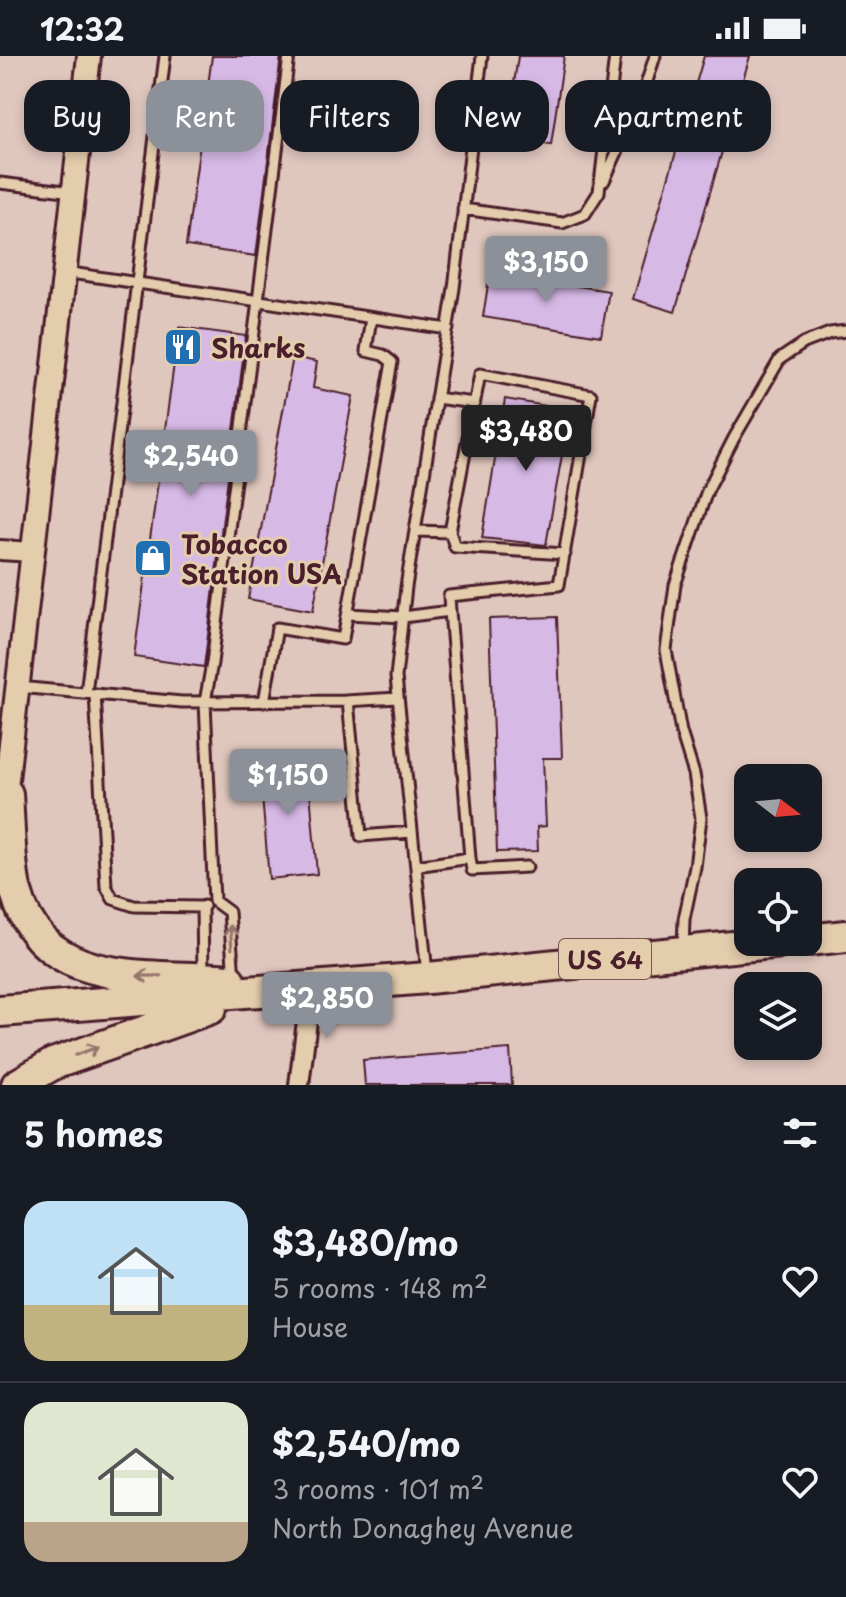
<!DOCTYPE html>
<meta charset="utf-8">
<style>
body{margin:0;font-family:"Playpen Sans",sans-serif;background:#20242c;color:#f1f3f6;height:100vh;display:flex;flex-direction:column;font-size:30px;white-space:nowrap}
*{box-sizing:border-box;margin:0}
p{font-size:26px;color:#9ea1a6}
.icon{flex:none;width:44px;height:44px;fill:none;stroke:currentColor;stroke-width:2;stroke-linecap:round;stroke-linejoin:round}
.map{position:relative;height:1029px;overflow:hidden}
.drawer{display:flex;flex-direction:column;background:#171b24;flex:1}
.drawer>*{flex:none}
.top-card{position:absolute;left:24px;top:24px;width:798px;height:72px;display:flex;gap:16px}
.needle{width:52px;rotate:106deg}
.tools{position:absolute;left:734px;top:708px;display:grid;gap:16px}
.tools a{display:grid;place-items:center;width:88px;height:88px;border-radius:16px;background:#171b24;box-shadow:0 4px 12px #0003;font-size:40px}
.price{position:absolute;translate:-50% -68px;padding:0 18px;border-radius:8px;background:#8c9099;color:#fff;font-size:26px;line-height:52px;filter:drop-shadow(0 2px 4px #0008)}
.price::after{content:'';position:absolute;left:50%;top:48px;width:24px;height:18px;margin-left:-12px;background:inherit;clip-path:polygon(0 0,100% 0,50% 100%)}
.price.selected{background:#222;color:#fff}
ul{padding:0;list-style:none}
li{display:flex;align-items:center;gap:24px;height:200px;padding:0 24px}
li+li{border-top:2px solid #363941}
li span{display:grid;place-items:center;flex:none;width:224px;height:160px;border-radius:24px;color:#555}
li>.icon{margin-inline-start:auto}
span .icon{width:96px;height:96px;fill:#fffc;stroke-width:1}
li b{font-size:34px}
h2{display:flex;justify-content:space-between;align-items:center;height:96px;padding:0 24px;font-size:34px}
.chip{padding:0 28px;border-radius:24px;background:#171b24;box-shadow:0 4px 12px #0003;font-size:28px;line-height:72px}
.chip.selected{background:#8c9099;color:#fff}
.status{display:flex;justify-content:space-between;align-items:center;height:56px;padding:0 40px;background:#171b24;direction:ltr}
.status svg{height:22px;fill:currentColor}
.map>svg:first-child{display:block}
.building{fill:#d7b9e6;stroke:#4a1f2b;stroke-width:2}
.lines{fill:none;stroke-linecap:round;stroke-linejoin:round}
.service-casing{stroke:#4a1f2b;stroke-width:15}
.minor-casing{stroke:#4a1f2b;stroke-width:24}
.tertiary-casing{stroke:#4a1f2b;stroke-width:28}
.primary-casing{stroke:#4a1f2b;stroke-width:36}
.service{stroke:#e4cdad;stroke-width:9}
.minor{stroke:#e4cdad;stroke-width:18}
.tertiary{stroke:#e4cdad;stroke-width:22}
.primary{stroke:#e4cdad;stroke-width:30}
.oneway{stroke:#97766c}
.labels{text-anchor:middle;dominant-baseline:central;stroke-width:6;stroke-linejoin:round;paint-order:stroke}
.shield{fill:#e4cdad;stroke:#785352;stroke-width:2}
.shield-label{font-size:24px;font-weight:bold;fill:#4a1f2b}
.poi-label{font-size:26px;font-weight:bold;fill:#4a1f2b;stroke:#e4cdad;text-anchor:start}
</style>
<div class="status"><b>12:32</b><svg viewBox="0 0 49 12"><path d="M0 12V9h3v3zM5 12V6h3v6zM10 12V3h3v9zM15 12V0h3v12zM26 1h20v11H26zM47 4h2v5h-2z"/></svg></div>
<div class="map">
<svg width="846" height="1029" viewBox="0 0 846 1029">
<rect width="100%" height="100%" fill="#e0c7be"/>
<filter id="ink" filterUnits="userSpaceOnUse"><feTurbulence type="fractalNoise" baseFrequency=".0125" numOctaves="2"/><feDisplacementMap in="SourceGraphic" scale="16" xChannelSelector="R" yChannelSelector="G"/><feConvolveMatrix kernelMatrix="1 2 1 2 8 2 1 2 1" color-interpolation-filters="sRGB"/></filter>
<g filter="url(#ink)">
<!-- building -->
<path class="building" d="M212,0H281L256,200L186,190Z
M518,0H564L551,89L506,82Z
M704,0H750L675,256L633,243Z
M490,216L609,235L601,280L483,261Z
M179,271L246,280L204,611L134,601Z
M293,301L317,306L313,332L353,340L313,555L248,543Z
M505,343L570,354L546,489L482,482Z
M557,561L562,702H543L546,770L537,771L538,795L497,796L489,563Z
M307,700L317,818L269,823L259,704Z
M510,993L512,1029H365L363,1004Z"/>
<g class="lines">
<defs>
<path id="service" d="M604,125L642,41L655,0
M0,127L73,136
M463,153L562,167L585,158L599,136L615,0
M64,216L448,273
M436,342L474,347
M415,475L450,476
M450,555L449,540L559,529L591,339L480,318L450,476L455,491L565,498
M348,558L403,561L450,555L470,802
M18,631L182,646L345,645L398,642
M86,637L165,0
M95,638L106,830L113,843L134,850L202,851
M348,645L361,780L412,776
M264,646L277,572L343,583L392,306L383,299L366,295L371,262
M416,810L470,802L472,814L527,811
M214,845L205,646L212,607L289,0
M214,845L229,856L234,922
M683,893L684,863L695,811L701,762L694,718L681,676L666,594L675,529L707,435L734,382L780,303L804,287L830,277L846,275
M427,917L396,621L406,531L454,232L482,0
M203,918L202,851L204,850"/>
<path id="minor" d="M0,494L33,496
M299,1029L311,933"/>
<path id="tertiary" d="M4,750L89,0"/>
<path id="primary" d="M7,738C9,766 9,810 16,836C43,935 150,917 229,924
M808,884L846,880
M0,955L428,922L782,886
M17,1029L53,1008L211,952"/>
</defs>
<!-- service casing -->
<use href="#service" class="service-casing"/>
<!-- minor casing -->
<use href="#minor" class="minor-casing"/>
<!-- tertiary casing -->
<use href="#tertiary" class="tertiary-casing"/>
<!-- primary casing -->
<use href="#primary" class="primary-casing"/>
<!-- service -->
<use href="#service" class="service"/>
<!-- minor -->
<use href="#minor" class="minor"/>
<!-- tertiary -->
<use href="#tertiary" class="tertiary"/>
<!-- primary -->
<use href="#primary" class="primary"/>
</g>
<!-- one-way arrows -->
<defs><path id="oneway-shaft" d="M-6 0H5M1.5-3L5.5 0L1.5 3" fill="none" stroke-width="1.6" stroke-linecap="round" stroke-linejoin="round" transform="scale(2)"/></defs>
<g class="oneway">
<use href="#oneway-shaft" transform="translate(231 881) rotate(-94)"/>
<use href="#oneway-shaft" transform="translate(149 920) rotate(179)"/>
<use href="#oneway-shaft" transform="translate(87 995) rotate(-20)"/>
</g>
</g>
<!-- icons -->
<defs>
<symbol id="restaurant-square" viewBox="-11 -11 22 22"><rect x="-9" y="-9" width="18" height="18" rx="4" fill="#1f6fb2" stroke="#e4cdad"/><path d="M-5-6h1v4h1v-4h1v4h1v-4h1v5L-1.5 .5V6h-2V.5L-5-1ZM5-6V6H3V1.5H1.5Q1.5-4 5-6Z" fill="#fff"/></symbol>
<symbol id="shop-square" viewBox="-11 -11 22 22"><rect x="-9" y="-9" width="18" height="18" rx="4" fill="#1f6fb2" stroke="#e4cdad"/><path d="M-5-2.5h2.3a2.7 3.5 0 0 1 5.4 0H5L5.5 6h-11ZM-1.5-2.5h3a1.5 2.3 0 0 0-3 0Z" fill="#fff"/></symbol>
</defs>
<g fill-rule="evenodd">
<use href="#restaurant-square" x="161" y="269" width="44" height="44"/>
<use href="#shop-square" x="131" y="480" width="44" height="44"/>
</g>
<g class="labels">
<!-- shield labels -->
<rect class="shield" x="559" y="883" width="92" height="40" rx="6"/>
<g class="shield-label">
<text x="605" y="903">US 64</text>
</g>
<!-- poi labels -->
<g class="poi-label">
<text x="211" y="291">Sharks</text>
<text x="181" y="487">Tobacco<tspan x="181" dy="30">Station USA</tspan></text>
</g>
</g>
</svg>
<div class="tools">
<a><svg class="needle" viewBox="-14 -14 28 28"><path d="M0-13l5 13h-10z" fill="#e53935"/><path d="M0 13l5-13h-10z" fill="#9ea1a6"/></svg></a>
<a><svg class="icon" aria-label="locate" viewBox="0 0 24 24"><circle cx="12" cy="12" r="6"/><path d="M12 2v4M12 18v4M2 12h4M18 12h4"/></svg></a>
<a><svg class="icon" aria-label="layers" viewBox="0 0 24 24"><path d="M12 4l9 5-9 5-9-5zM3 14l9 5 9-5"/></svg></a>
</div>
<b class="price" style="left:546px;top:248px">$3,150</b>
<b class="price selected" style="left:526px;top:417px">$3,480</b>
<b class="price" style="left:191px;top:442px">$2,540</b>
<b class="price" style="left:288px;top:761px">$1,150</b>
<b class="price" style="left:327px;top:984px">$2,850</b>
<div class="top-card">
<a class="chip">Buy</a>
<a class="chip selected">Rent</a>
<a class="chip">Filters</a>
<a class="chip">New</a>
<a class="chip">Apartment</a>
</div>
</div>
<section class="drawer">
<h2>5 homes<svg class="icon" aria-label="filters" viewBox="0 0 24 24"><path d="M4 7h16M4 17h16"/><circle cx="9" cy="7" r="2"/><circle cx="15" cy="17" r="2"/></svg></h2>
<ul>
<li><span style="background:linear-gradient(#bfe0f5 65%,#c2b280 0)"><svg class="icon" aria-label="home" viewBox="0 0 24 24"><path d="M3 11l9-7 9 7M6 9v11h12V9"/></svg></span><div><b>$3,480/mo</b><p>5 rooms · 148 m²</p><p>House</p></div><svg class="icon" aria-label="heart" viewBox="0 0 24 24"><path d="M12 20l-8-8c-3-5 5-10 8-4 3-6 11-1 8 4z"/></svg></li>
<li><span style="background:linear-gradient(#dfe7d0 75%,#b9a48a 0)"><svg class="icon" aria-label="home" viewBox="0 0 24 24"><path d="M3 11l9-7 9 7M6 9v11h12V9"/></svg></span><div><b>$2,540/mo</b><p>3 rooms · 101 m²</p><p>North Donaghey Avenue</p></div><svg class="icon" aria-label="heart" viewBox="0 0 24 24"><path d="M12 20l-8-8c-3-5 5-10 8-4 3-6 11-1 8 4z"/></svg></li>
</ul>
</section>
